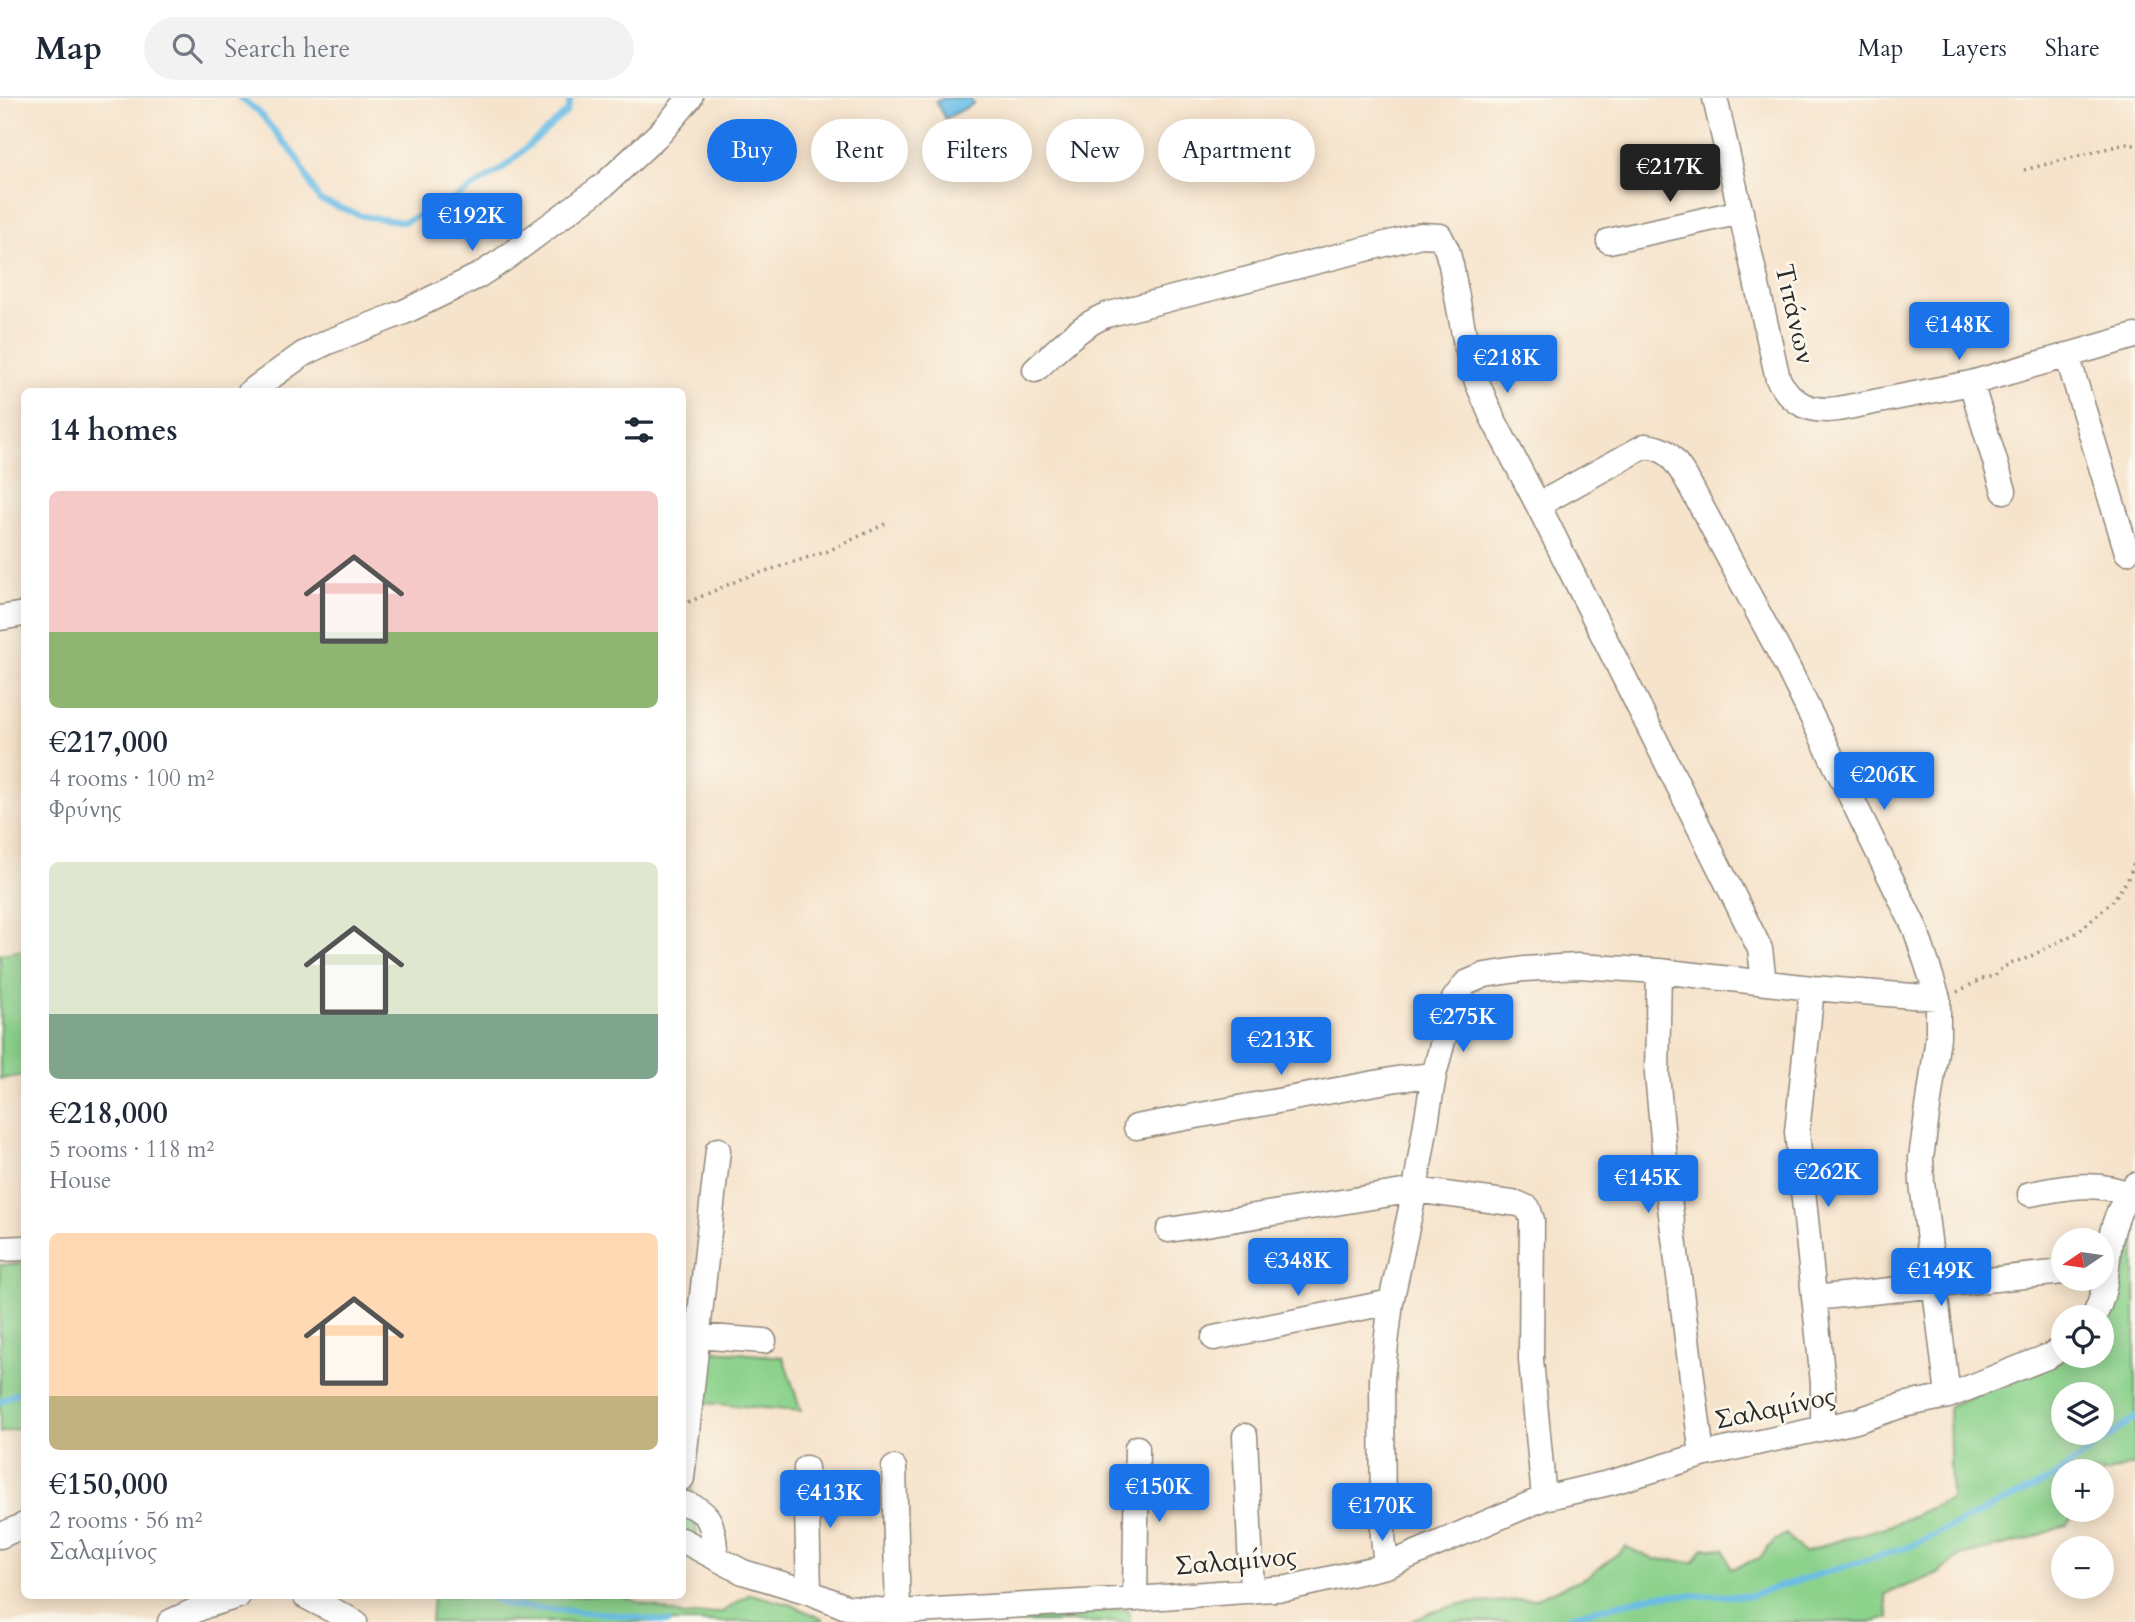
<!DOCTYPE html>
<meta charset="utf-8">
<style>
body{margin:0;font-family:Cardo,serif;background:#f2f2f3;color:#1f2937;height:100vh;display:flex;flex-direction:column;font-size:26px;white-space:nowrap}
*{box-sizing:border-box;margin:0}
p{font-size:23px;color:#747a83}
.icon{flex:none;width:38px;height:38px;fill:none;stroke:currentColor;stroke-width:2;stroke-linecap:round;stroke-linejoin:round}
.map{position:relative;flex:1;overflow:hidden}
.side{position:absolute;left:21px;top:290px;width:665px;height:1211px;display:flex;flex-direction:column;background:#fff;border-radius:10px;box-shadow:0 4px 18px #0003}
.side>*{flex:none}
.top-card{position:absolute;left:707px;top:21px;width:665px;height:63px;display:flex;gap:14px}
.needle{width:46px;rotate:257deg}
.controls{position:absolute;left:2051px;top:1130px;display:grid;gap:14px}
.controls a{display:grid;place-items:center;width:63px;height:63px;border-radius:50%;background:#fff;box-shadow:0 4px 18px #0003;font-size:35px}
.price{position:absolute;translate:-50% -60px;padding:0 16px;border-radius:7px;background:#1a73e8;color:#fff;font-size:23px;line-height:46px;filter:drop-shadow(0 2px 4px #0008)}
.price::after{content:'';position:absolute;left:50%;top:42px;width:21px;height:16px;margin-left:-10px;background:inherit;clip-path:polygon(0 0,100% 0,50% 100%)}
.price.active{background:#222;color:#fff}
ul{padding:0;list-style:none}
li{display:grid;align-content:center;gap:14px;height:371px;padding:0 28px}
li span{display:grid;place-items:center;height:217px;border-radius:10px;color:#555}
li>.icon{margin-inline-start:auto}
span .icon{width:126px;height:126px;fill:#fffc;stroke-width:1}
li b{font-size:30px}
h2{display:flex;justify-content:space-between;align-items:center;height:84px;padding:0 28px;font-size:30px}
.pill{padding:0 24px;border-radius:32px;background:#fff;box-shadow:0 4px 18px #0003;font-size:24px;line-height:63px}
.pill.active{background:#1a73e8;color:#fff}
header{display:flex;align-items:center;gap:42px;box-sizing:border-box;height:98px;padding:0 35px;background:#fff;border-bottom:2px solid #e0e1e3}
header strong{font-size:33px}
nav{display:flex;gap:38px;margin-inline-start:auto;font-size:24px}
.search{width:490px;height:63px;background:#f2f2f3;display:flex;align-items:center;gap:18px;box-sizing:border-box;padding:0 24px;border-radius:38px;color:#747a83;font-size:26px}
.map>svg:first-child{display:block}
.green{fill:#8cd28c;stroke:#5c7e5c;stroke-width:2;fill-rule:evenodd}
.water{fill:#6abde6;stroke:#4a7488;stroke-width:2}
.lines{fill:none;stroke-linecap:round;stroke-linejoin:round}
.stream{stroke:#6abde6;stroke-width:6}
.minor-casing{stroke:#90877b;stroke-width:27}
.path{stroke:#90877b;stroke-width:3.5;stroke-dasharray:2 5;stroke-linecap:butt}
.minor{stroke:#fff;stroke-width:24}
.labels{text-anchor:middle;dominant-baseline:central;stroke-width:5;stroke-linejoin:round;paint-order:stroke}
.street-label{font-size:26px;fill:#2b2b2b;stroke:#fbf7ec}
</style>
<header>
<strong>Map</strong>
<div class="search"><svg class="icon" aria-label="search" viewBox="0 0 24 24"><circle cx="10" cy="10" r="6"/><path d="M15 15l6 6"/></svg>Search here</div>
<nav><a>Map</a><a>Layers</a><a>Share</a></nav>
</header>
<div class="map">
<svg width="2135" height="1524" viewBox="0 0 2135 1524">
<rect width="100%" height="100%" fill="#fbf7ec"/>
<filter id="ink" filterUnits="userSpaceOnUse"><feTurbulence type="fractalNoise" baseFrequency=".0143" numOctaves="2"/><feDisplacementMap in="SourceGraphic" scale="14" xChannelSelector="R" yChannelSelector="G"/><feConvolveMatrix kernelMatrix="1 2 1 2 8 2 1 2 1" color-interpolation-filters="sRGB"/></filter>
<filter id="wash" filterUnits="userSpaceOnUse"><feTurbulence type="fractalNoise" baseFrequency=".00686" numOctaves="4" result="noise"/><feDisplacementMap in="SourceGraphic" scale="28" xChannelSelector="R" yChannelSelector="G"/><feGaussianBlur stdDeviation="1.57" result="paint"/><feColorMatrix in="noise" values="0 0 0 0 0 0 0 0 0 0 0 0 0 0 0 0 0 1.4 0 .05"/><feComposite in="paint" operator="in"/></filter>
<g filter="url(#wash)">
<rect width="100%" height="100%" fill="#f6e3cb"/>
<!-- green -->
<path class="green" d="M24,852V977L0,981V856Z
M2135,1104V1366L2102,1376V1374H2063V1412H2077L2067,1427L2023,1443L1960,1458L1938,1476L1885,1496L1889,1520L1873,1524H1410L1435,1513L1461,1506L1534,1501L1589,1478L1626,1449L1653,1461L1694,1464L1703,1450L1724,1451L1731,1471L1760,1460L1774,1443L1786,1436L1804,1455L1827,1446L1892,1427L1951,1401L1949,1308L2067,1258H2102V1224L2111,1206L2118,1182V1159L2125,1123ZM2063,1297H2102V1335H2063Z
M24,1165V1329L0,1335V1167Z
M683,1250L783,1259L801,1313L691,1304L688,1346L698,1449L683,1442Z
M750,1496L792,1507L822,1521V1524H431L433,1498H619L684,1518L722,1514Z
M1128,1511L1130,1524H964Z"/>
<!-- water -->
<path class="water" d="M944,0H970L973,6L945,21L936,4Z"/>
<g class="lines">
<!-- stream -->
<path class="stream" d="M240,0L258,13L297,60L319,102L362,118L404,124L446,106L502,71L567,14L571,0
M0,1304L17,1295L24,1294
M489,1498L509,1508L613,1516L668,1524
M1560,1524L1577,1516L1658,1497L1749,1498L1911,1448L2051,1381L2135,1320"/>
</g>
</g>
<g filter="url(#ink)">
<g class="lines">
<defs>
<path id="minor" d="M1715,0L1778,281C1792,306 1810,315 1838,311L1971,285L2135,238
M1609,143L1741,114
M2067,257L2127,454
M1035,272C1058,251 1078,229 1106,217L1421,137L1440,138L1447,152L1451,167L1466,247L1477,284L1492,319L1538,407L1760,851L1764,884
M1971,285L2004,393
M250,294L303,256L328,244L404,214L478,178L503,162L604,87L662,33L690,0
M1538,407L1645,348C1670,351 1671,359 1685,378L1789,572L1915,830L1938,900V939L1921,1060L1922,1085L1948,1298
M0,520L24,516
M1659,873L1657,976L1668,1093L1702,1357
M1812,890L1797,1034L1823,1285V1330
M1136,1029L1397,981L1434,977
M2030,1096C2063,1090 2096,1082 2128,1096
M1169,1132L1415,1092L1519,1106L1528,1110L1532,1122L1531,1262L1544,1400
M0,1151L24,1150
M1814,1200L2063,1174
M2093,1220C2107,1196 2106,1170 2110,1143C2114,1122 2122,1104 2135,1087
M682,1237L764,1243
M1214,1240L1391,1204
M1245,1338L1252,1493
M806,1370L809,1494
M894,1370L898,1514
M682,1380L718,1052
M682,1405C714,1413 713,1431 716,1460
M0,1438L24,1427
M682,1442L743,1474L809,1494L846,1509L898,1514L1135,1501L1288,1490L1386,1468L1544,1400L1613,1384L1702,1357L1856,1323L1903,1307L1948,1298L2049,1258L2063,1249
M1386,1468L1383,1438L1382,1280L1391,1204L1415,1092L1434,977L1454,901L1466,885L1485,877L1524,871L1578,868L1659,873L1812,890L1938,900
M305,1498L355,1524
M1135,1501L1137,1350
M170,1524L205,1508L238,1498"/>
</defs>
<!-- minor casing -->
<use href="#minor" class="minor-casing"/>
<!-- path -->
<path class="path" d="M2024,72L2125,46L2135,47
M682,507L741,481L828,453L885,426
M1957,894L1984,880L1995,878L2002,870L2013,864L2025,861L2078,834L2112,804L2128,781L2135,763"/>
<!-- minor -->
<use href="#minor" class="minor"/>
</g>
</g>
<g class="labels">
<!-- street labels -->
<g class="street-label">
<text transform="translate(1795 216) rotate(77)">Τιτάνων</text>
<text transform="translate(1775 1310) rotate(-12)">Σαλαμίνος</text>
<text transform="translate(1236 1463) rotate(-5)">Σαλαμίνος</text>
</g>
</g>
</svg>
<div class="controls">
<a><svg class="needle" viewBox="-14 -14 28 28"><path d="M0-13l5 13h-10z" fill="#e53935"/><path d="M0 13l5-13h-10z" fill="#747a83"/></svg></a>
<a><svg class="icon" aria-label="locate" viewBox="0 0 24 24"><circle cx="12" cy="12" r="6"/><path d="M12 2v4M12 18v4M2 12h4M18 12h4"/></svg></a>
<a><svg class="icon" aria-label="layers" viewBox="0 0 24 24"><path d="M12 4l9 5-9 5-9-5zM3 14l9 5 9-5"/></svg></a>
<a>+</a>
<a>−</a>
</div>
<b class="price active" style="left:1670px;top:106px">€217K</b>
<b class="price" style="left:472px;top:155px">€192K</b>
<b class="price" style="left:1959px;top:264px">€148K</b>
<b class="price" style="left:1507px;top:297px">€218K</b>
<b class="price" style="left:1884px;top:714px">€206K</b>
<b class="price" style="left:1463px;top:956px">€275K</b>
<b class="price" style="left:1281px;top:979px">€213K</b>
<b class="price" style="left:1828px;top:1111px">€262K</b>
<b class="price" style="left:1648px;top:1117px">€145K</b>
<b class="price" style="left:1298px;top:1200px">€348K</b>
<b class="price" style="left:1941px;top:1210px">€149K</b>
<b class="price" style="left:1159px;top:1426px">€150K</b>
<b class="price" style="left:830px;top:1432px">€413K</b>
<b class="price" style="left:1382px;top:1445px">€170K</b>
<div class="top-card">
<a class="pill active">Buy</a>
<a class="pill">Rent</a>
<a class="pill">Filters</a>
<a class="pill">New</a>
<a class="pill">Apartment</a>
</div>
<section class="side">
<h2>14 homes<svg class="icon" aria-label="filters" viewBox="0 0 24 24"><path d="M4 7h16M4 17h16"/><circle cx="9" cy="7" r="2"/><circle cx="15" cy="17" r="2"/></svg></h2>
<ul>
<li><span style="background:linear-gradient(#f6c9c9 65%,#8fb573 0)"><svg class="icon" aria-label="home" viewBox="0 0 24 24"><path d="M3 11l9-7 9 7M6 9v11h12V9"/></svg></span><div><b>€217,000</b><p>4 rooms · 100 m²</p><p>Φρύνης</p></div></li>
<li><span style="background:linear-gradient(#dfe7d0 70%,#7fa58c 0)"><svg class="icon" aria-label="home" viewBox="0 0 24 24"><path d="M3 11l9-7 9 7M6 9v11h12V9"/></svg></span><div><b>€218,000</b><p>5 rooms · 118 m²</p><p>House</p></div></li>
<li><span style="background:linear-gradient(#ffd9b3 75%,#c2b280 0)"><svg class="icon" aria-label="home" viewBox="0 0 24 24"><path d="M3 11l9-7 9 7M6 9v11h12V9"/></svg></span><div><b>€150,000</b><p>2 rooms · 56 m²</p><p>Σαλαμίνος</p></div></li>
</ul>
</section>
</div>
